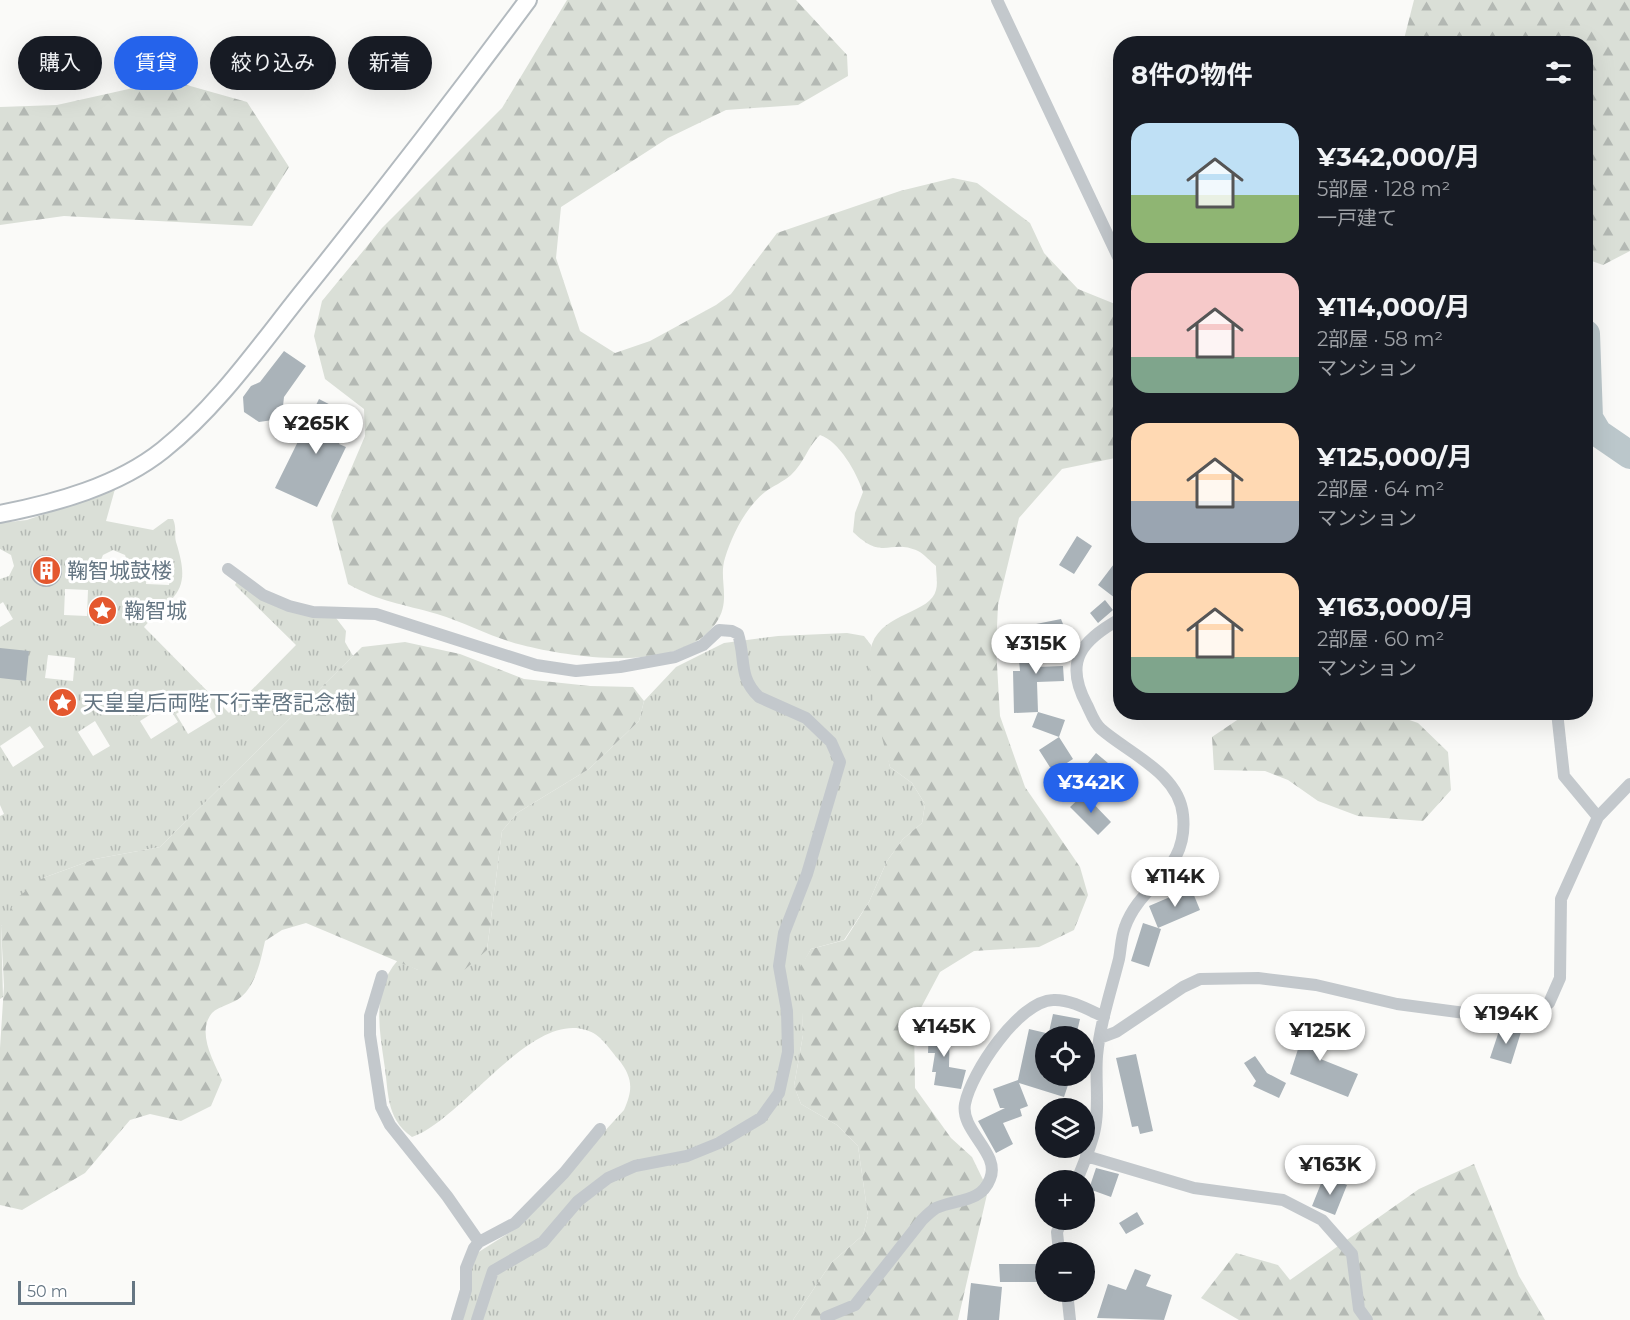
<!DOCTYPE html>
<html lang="ja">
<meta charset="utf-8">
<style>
body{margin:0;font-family:Montserrat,"Noto Sans JP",sans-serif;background:#242831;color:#f1f3f6;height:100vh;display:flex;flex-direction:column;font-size:22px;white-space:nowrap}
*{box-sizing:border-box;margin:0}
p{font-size:20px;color:#9ea1a6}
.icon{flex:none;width:33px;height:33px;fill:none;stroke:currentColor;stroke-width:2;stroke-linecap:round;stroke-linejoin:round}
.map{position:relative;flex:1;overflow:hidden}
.sheet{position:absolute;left:1113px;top:36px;width:480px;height:684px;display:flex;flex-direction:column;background:#171b24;border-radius:24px;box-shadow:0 6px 24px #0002}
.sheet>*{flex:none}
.top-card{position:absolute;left:18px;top:36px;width:570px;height:54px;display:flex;gap:12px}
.buttons{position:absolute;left:1035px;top:1026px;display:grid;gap:12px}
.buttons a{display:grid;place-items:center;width:60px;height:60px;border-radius:50%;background:#171b24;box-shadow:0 6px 24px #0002;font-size:30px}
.scale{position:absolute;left:18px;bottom:15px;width:117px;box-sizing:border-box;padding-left:6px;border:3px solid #657683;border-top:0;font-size:16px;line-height:21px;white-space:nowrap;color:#657683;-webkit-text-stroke:4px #fff;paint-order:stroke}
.price{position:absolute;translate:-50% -51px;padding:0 14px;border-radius:21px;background:#fff;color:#222;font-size:20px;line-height:39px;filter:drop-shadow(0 2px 3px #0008)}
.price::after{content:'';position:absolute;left:50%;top:36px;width:18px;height:14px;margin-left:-9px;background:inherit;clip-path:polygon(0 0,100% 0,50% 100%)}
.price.active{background:#2563eb;color:#fff}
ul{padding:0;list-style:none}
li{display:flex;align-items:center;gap:18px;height:150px;padding:0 18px}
li span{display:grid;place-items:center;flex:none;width:168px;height:120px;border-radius:18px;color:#555}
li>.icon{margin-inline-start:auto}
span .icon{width:72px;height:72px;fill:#fffc;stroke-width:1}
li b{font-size:26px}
h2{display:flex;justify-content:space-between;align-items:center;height:72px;padding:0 18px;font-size:26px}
.tag{padding:0 21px;border-radius:27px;background:#171b24;box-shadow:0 6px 24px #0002;font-size:21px;line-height:54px}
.tag.active{background:#2563eb;color:#fff}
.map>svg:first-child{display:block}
.grass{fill:url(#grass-tufts);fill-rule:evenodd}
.forest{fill:url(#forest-firs)}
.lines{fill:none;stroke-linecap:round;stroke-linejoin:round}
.river{stroke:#bbc7cb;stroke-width:28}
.building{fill:#aab3b9}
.secondary-casing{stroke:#b3babf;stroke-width:20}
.street{stroke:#c3c8cc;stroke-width:12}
.secondary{stroke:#fff;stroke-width:16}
.labels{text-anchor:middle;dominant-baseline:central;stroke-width:6;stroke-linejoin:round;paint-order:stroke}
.poi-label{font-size:21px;fill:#657683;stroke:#fff;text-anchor:start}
</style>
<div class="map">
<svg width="1630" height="1320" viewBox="0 0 1630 1320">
<defs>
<pattern id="grass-tufts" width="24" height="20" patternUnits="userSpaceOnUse" patternTransform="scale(1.5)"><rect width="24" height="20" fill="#dadfd7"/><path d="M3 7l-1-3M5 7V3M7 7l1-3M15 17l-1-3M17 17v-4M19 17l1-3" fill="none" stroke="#b4b9b4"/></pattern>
<pattern id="forest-firs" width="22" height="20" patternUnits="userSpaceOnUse" patternTransform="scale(1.5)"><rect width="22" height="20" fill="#dadfd7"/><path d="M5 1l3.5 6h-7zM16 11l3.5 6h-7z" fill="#b4b9b4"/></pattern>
</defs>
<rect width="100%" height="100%" fill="#fafaf8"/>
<!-- grass -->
<path class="grass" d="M115,489L106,521L153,530L168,519H173C177,528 174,534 176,542C192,592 176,594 144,627L229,713L296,645L235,585L237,581L336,618L346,631L345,642L353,656L160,847L95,859L43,878L1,926L3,997L0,999V816L4,814L0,805V627L13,619L3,602L0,604V579L9,576L14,566L11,555L0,549V523L27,520ZM113,550L125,555L129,566L125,577L114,582L103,577L98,567L103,555ZM147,568L170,569L169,585L146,584ZM65,589L88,590L87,616L64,615ZM48,655L75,658L73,681L45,678ZM190,691L200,707L207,702L216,717L188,734L176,714L184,709L178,699ZM167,704L178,722L151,739L140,721ZM95,721L110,746L93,756L78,732ZM30,726L44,747L13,767L0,746Z
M847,633L864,636L871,645L870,673L890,767L912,783L925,804L922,823L903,839L887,861L869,902L844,940L811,949L801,967L803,1035L794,1086L801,1104L837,1125L858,1146L868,1216L863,1235L831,1263L793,1320H463L472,1262L477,1253L515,1229L624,1110C633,1090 633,1078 619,1060C609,1049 601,1034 586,1030C530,1012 463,1119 412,1137C385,1118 389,1091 384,1062C379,1027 372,989 398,960L418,970L487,950L502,831L517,813L589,769L639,721L644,701L676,667L724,643L778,636Z"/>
<!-- forest -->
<path class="forest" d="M567,0H796L847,55L848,76L798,105L726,110L668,138L561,207L556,258L580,331L615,353L650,341L716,305L731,294L777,233L900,191L953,178L977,183L1030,223L1044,253L1078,289L1120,306V457L1062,469L1019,518L998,605L996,648L1000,716L1025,787L1080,867L1088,895L1074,930L1039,947L974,951L940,972L914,1021L915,1088L951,1138L972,1157L988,1190L958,1320H793L831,1263L863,1235L868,1216L858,1146L837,1125L801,1104L794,1086L803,1035L800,967L811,949L845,940L869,902L887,861L903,839L922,823L925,804L912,783L890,767C883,741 862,668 872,644C884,612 931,613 936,590C938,583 936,574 936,566C931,562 924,554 918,551C889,538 884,562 853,532L855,513L863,492C857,473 839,441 820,435C808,446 804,463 791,475C783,482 773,486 765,492C746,507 732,535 725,558C718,580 732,600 716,623C681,674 573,658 522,645C493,638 466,623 437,614C403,604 380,602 348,584L331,516L365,436L364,409L325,379L314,336L322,301L382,228L502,108Z
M1414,0H1630V251L1603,265L1586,259V44L1403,43Z
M169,80L247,102L289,167L252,226L64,216L0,225V107L57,105Z
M405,642L460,654L524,679L590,686L633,687L644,701L639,721L589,769L517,813L502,831L487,950L462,972L418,970L306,923L282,930L265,941C261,959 256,985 241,997C233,1004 219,1006 212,1013C196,1032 214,1062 222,1080L211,1106L181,1121L150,1114L130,1120L85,1173L22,1210L0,1205V1048L4,986L1,926L18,897L43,878L95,859L160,847L362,647Z
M1259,713H1389L1418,723L1448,752L1451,790L1423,821L1358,816L1318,801L1288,780L1265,771L1214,770L1212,737L1246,714Z
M1474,1164L1519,1276L1545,1320H1239L1201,1298L1236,1253L1278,1265L1290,1280L1419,1189Z"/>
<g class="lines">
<!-- river -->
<path class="river" d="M1586,334L1589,418L1598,433L1630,455"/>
</g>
<!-- building -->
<path class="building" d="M284,351L306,366L284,397L283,406L273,420L259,422L244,412L243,397L251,386L260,382Z
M319,399L352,416L339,444L346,447L317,507L275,488Z
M1077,536L1092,546L1074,574L1059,565Z
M30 571a16 16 0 1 1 32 0a16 16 0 1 1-32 0Z
M1120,556V591L1115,598L1098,585Z
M1105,600L1113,610L1098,623L1090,613Z
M1061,619L1067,634L1033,640L1036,667L1063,666L1064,681L1037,682L1038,712L1065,720L1059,737L1032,727L1038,712L1014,713L1013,671H1020L1016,629L1037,628L1036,624Z
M0,648L29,651L26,681L0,678Z
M1059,737L1073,759L1053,772L1039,750Z
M1096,753L1108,763L1084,794L1071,784Z
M1084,794L1111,822L1098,835L1070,807Z
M1191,888L1200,910L1158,928L1149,906Z
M1143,923L1161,929L1149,967L1131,961Z
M1053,1014L1080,1019L1076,1036L1049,1032Z
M1308,1018L1328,1024L1318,1058L1358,1074L1348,1097L1290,1074Z
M929,1024L950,1025L949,1067L966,1070L961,1089L934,1085L936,1072H932L935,1053H928Z
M1501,1025L1521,1032L1511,1064L1490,1058Z
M1029,1029L1046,1033L1042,1076L1070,1079L1064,1097L1019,1083L1028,1106L1020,1109L1022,1116L1003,1123L1013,1144L996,1153L978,1121L1005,1108H1000L993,1089L1018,1080Z
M1136,1054L1153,1131L1140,1134L1138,1126L1132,1127L1116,1058Z
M1255,1056L1267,1073L1286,1083L1279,1098L1253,1086L1256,1081L1244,1063Z
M1096,1168L1119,1174L1111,1197L1089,1189Z
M1324,1176L1347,1185L1335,1215L1312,1206Z
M1137,1212L1144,1224L1126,1234L1119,1223Z
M999,1264H1046V1282H1000Z
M1135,1269L1151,1275L1146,1286L1172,1295L1164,1320L1097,1318L1108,1284L1126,1290Z
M971,1283L1002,1287L999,1320H967Z"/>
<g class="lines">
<defs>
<path id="secondary" d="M0,514C56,503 118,486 163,450C217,407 258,348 301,294C379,197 454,100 528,0"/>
</defs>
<!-- secondary casing -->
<use href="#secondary" class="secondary-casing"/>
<!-- street -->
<path class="street" d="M997,0L1120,261
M228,569L263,595L289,606L313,612L376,614L536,665L576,671L620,667L675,657L703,645L719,630L732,631L738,634C746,659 738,677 759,697L806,718L831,742L840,762L807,874L784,933L779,966L787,1011L788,1052L779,1093L761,1118L719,1143L687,1156L635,1166L608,1178L578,1201L543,1242L493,1271L477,1320
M1557,712L1564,776L1598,817
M382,976L370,1016V1035L381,1107L390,1125L447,1196L479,1242
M1100,1038L1116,1032L1183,987L1200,979L1258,978L1316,985L1397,1004L1495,1017H1516L1549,1003L1560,978L1561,899L1598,817L1630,784
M1086,1156L1194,1188L1283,1200L1322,1220L1352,1254L1359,1309L1367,1320
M1077,1180C1083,1165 1090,1149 1094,1133C1100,1109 1095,1081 1097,1056C1100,1023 1111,991 1119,959C1121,949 1121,937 1125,927C1141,882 1189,872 1183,815C1179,773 1128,753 1101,729C1094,723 1091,713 1087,705C1063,661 1082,640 1120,619
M1059,1252L1057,1232L1062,1220
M1067,1292L1070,1320
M826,1317L855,1305L922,1220C926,1216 931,1211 936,1208C956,1199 981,1203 990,1179C1001,1153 960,1131 965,1104C971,1073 1019,1001 1053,1000C1070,999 1089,1010 1104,1017
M457,1320L466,1290V1268L474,1248L479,1242L515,1223L564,1173L600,1129"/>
<!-- secondary -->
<use href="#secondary" class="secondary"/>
</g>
<!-- icons -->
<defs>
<symbol id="building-disc" viewBox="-11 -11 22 22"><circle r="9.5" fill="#e4572e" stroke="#fff"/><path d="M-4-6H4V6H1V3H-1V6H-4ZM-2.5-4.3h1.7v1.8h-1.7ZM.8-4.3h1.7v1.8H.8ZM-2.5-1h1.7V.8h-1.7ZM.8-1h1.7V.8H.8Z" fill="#fff"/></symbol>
<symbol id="sight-disc" viewBox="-11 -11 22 22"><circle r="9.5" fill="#e4572e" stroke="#fff"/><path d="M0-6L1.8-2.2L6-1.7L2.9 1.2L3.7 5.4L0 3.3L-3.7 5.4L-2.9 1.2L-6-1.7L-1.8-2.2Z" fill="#fff"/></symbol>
</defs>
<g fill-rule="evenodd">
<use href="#building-disc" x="30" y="554" width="33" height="33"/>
<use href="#sight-disc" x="86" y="594" width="33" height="33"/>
<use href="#sight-disc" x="46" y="686" width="33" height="33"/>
</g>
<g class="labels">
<!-- poi labels -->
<g class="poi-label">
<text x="67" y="570">鞠智城鼓楼</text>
<text x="124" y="610">鞠智城</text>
<text x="83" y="702">天皇皇后両陛下行幸啓記念樹</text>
</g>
</g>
</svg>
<div class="buttons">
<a><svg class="icon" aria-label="locate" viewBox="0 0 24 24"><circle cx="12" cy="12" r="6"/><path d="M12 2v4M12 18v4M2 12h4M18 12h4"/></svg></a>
<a><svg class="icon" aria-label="layers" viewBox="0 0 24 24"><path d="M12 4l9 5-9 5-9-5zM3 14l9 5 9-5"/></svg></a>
<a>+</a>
<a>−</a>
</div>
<div class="scale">50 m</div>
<b class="price" style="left:316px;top:455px">¥265K</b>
<b class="price" style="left:1036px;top:675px">¥315K</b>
<b class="price active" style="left:1091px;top:814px">¥342K</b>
<b class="price" style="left:1175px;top:908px">¥114K</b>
<b class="price" style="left:1506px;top:1045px">¥194K</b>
<b class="price" style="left:944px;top:1058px">¥145K</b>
<b class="price" style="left:1320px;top:1062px">¥125K</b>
<b class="price" style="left:1330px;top:1196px">¥163K</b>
<div class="top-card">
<a class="tag">購入</a>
<a class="tag active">賃貸</a>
<a class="tag">絞り込み</a>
<a class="tag">新着</a>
</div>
<section class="sheet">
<h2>8件の物件<svg class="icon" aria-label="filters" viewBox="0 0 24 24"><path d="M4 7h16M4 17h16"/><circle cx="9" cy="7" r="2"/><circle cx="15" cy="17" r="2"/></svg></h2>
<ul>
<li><span style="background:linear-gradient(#bfe0f5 60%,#8fb573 0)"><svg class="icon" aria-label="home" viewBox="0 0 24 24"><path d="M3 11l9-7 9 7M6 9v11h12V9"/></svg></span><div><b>¥342,000/月</b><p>5部屋 · 128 m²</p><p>一戸建て</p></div></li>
<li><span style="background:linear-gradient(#f6c9c9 70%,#7fa58c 0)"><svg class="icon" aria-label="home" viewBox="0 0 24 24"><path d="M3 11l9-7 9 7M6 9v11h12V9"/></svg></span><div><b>¥114,000/月</b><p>2部屋 · 58 m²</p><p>マンション</p></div></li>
<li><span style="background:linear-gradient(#ffd9b3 65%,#9aa5b1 0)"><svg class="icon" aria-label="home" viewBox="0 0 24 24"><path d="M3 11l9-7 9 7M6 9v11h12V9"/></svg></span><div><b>¥125,000/月</b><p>2部屋 · 64 m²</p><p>マンション</p></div></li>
<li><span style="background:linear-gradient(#ffd9b3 70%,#7fa58c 0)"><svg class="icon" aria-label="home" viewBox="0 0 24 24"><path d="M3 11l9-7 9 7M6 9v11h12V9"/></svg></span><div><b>¥163,000/月</b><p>2部屋 · 60 m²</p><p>マンション</p></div></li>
</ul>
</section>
</div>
